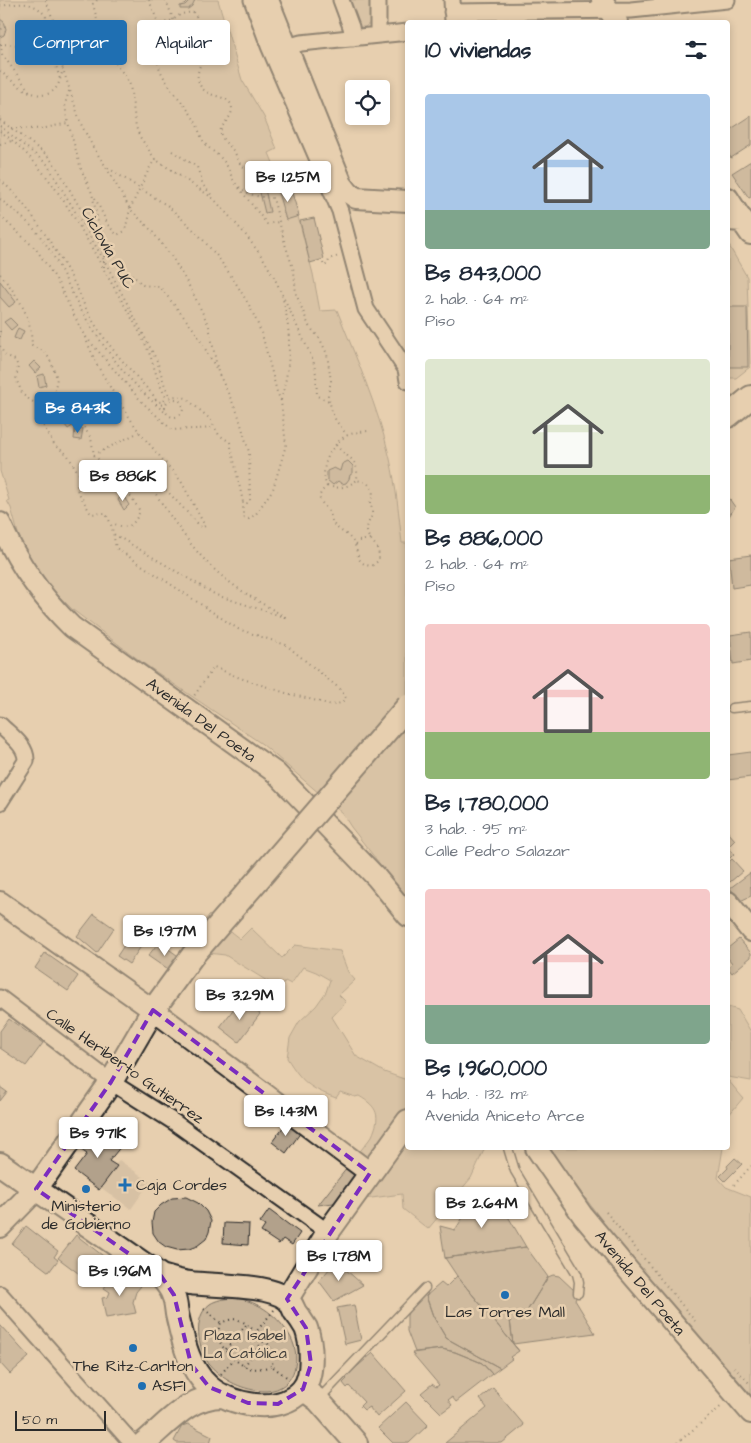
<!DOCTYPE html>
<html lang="es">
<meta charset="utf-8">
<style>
body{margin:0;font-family:"Architects Daughter",sans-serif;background:#f2f2f3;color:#1f2937;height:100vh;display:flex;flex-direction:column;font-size:19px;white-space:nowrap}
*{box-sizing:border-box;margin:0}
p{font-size:16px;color:#747a83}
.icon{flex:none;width:28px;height:28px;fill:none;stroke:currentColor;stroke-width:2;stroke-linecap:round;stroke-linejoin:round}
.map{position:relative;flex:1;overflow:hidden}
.drawer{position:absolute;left:405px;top:20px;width:325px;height:1130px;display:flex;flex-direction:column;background:#fff;border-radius:5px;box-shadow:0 2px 8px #0003}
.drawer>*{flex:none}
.top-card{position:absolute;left:15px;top:20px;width:315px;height:45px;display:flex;gap:10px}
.fabs{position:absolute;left:345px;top:80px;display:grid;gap:10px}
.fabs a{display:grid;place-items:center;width:45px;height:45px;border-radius:5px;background:#fff;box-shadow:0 2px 8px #0003;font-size:25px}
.scale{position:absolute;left:15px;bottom:12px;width:91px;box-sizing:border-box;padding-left:5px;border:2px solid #2b2b2b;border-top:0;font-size:14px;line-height:18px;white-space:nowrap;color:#2b2b2b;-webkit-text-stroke:4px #e7cfaf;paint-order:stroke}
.price{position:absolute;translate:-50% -42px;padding:0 11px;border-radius:5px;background:#fff;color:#222;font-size:16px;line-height:32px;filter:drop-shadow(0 1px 2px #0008)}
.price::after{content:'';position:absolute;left:50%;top:30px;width:15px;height:11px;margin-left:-8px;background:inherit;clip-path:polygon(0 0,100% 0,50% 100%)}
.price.on{background:#1f6fb2;color:#fff}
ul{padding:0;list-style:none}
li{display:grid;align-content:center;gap:10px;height:265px;padding:0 20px}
li span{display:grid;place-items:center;height:155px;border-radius:5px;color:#555}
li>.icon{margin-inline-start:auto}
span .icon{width:90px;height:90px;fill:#fffc;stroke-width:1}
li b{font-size:21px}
h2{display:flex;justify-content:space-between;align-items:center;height:60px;padding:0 20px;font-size:21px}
.tag{padding:0 18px;border-radius:5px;background:#fff;box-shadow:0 2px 8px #0003;font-size:18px;line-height:45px}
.tag.on{background:#1f6fb2;color:#fff}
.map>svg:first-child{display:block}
.built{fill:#d7c1a4}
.green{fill:#c8b499;stroke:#7a7062}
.building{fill:#b2a18b;stroke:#2b2b2b}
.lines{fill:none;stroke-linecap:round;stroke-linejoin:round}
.lane-casing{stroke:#2b2b2b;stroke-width:11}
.street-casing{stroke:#2b2b2b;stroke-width:19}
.secondary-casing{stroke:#2b2b2b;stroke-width:24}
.primary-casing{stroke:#2b2b2b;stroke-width:26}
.path{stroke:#2b2b2b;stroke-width:2;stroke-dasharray:1 4;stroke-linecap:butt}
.lane{stroke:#e7cfaf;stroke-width:8}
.street{stroke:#e7cfaf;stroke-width:15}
.secondary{stroke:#e7cfaf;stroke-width:20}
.primary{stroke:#e7cfaf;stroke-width:22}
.primary-bridge-casing{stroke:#2b2b2b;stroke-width:26;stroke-linecap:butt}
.primary-bridge{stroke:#e7cfaf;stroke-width:22}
.marked{fill:none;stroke:#7b2cbf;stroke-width:4;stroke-dasharray:10 6;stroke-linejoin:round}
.poi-dot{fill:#1f6fb2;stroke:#e7cfaf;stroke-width:2}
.labels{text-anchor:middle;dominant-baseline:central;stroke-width:5;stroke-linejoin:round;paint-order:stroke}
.street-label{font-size:16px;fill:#2b2b2b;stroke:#e7cfaf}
.poi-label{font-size:16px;fill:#2b2b2b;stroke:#e7cfaf}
.park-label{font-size:16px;fill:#43403c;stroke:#e7cfaf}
</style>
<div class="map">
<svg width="751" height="1443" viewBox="0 0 751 1443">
<rect width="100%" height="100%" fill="#e7cfaf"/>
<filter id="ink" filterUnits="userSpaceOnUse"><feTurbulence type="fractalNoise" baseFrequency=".02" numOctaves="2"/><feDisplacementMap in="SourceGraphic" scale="10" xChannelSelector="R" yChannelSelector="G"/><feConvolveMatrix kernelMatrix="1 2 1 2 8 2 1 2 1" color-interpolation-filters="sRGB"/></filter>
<g filter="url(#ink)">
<!-- built -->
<path class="built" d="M468,20L594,22H465Z
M119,1160L150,1182L131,1209L100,1187Z"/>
<!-- green -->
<path class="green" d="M0,0H218L242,80L264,117L277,149L269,153L283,187L290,186L313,274L320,311L337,310C356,358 378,407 390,459C396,486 399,515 402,543H407V899L351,827L342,813L262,744L143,663L73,610L47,584L21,544L11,508L7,501L9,500L0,471Z
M346,0H373L371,22L365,27H358Z
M728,244L747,277L750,367L736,378H728Z
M209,915L240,939L251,928L282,958L295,945L340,951L348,972L355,980L339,995L346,1002L332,1017L356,1056L384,1072L407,1080L408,1148H485L471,1178L428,1229L403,1209L402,1194L318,1205L372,1136C381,1116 378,1107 359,1096L355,1097L340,1092L336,1098C309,1088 302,1082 287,1058L290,1038L299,1022L316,1006L326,992L330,980L316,972L303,967L291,984L285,981L280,989L225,955L183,950Z
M728,1007L738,1010L751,1032V1081L728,1077Z
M728,1080L743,1098L728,1116Z
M550,1148H723L718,1178L726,1187L751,1197V1395L641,1273L566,1172Z
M232,1298C255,1299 276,1314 288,1333C303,1354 297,1390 266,1391C244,1391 223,1381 209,1364C198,1349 192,1317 210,1304C216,1300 224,1299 232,1298Z"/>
<!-- building -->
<path class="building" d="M190,0H195L192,6L188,9H180V6L185,5Z
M0,19L4,22L6,29L4,35L0,37Z
M751,116V145L731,158L728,153V131Z
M751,161V197L749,198L732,173Z
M262,175L270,212L265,213L256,176Z
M290,186L299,216L286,220L277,189Z
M314,218L324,259L310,263L300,221Z
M0,281L16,302L9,307L0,297Z
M728,307H747L748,367H728Z
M10,318L17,325L11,330L4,322Z
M18,328L24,331L20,340L14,338Z
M34,361L41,368L35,373L29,366Z
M44,374L46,385L39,387L37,376Z
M68,417L74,425L68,429L62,421Z
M75,428L83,429L81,440L74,439Z
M348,461L353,466V473L350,475L349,479L346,483L342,484L338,481L333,485L327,480V471L334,468L340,471L342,464Z
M122,494L129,505L124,510L118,500Z
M728,497L735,507L728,518Z
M751,555V585L732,588L729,558Z
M751,632V661L733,664L730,635Z
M751,752V777L728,780V755Z
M728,832L735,840L728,847L734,854L728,860Z
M732,859L743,871L730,882L728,880V863Z
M750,873L751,896L740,901L730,888Z
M94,914L114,928L97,953L77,936Z
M139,923L151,932L129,964L117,956Z
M739,939L751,953V957L732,973L728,968L732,963L728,958V948Z
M159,942L181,958L171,972L148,956Z
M45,953L78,976L68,991L35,968Z
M241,999L260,1014L239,1042L220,1027Z
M9,1019L43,1043L26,1066L0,1048V1031Z
M0,1087L7,1092L0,1101Z
M287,1122L301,1132L286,1153L272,1142Z
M104,1131L122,1145L109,1161L117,1166L99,1190L74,1171L87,1154L81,1150L95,1132L100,1137Z
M735,1158L742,1164L725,1181L720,1176L728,1168L727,1166Z
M485,1189L491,1190L508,1206V1210L506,1213L526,1247L445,1258L440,1226L455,1230L480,1191Z
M186,1197L198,1203L206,1211L211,1221L209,1232L206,1239L197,1246L189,1249L177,1250L166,1247L159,1242L153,1233L152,1222L154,1212L161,1205L172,1198Z
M269,1210L300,1233L292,1245L283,1239L279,1244L261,1232L265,1226L260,1223Z
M224,1223L249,1224L248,1245L223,1243Z
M26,1226L58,1251L54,1257L58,1260L49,1272L12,1244Z
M76,1235L111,1262L94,1285L58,1258Z
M526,1247L548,1277L524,1316L509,1312L513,1344L519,1351L457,1276L445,1258Z
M336,1261L363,1285L334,1301L319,1281Z
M116,1271L127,1281L130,1279L141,1286L136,1292L133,1302L136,1313L106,1318L102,1298L108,1297L110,1292L104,1288Z
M553,1275L559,1276L576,1292L577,1296L575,1300L595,1333L513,1344L509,1312L524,1316L548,1277Z
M457,1276L519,1351L510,1357L512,1359L500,1368L446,1338L433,1316L426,1296L441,1283L446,1287Z
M426,1291L428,1295L426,1296L433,1316L446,1338L500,1368L492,1374L482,1363L455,1352L442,1349L415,1352L407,1331V1315L410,1308Z
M354,1305L361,1340L345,1344L337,1308Z
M0,1325L29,1357L10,1374L0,1363Z
M442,1349L455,1352L482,1363L492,1374L456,1402L452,1397L448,1400L452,1405L441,1413L421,1393L432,1384L436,1387L439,1385L412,1353Z
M373,1353L406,1391L377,1417L369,1407L364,1410L360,1406L364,1402L349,1386L347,1388L343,1383L347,1379L345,1377Z
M493,1388L524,1425L502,1443H445L487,1408L480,1399Z
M406,1402L428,1425L409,1443H393L378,1428Z
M188,1424L212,1436L210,1443H177L174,1441L182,1426Z"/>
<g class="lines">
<defs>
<path id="lane" d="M732,708L751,706
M508,1148L515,1171L577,1274L579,1282L578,1293
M319,1399L425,1288"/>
<path id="street" d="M252,0L269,46L340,211L366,309L406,369L408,381
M341,0L351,27L353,38
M378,0V35
M452,0L453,22
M452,12L631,10L727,0
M287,47L301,43L408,32
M0,725C10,735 27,746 26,761L0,802
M0,998L111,1082L174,1122L328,1232
M0,1294L132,1443"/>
<path id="secondary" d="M268,0L342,184L349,193L356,198L408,201
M602,0L617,22
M728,198L742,220
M0,523C17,562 41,597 72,627L276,773L376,877L408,916
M0,902L153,1010L370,1173
M728,902L751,931
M536,1148L583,1216L628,1270L751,1413"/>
<path id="primary" d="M728,219L742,220L751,233
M728,416L751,397
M0,1164L161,1276C171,1279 180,1282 190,1283C215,1286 268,1284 287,1299C291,1302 293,1308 295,1312C299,1317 303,1323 306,1328C312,1344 314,1377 302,1390C280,1415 230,1406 208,1386C188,1367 183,1340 177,1314C176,1308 176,1301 173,1295C171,1288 165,1282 161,1276
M0,1226L36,1189L111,1082L153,1010L193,955
M287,1299L328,1232L408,1121
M303,1389L318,1400L356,1443
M144,1443C168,1423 190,1395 224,1396"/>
</defs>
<!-- lane casing -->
<use href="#lane" class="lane-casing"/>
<!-- street casing -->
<use href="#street" class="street-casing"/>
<!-- secondary casing -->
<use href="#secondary" class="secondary-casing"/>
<!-- primary casing -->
<use href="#primary" class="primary-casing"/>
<!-- path -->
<path class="path" d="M46,0L57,31L59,57L81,124L93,147L106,167L130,209L151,230L172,257L192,291L209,326L218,372L238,414L249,452L250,501L247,503L243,502L230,442L219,435L210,419L186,398L177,396L166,397
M97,0L93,4L104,47L125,76L130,85L136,127L140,137L155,159L214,199L245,234L263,258L274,277L313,360L316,374L317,396L329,401
M149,0L165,40
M166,0L179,35
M0,6C20,3 35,0 46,17L42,35L45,43L53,56L60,79
M0,24L2,28L0,33
M24.5 42a3.5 3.5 0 1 1 7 0a3.5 3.5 0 1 1-7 0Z
M0,44L18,45L25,43
M1,44L2,54L30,92
M158,48H150L142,44L140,39L145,29L173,20L181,14L193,12C203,23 196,29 186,36
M0,71C12,81 40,107 56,88C60,83 61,75 63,69
M69,91L65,104L67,119L81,169L92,193L98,222L108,247L118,262L143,285L160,287L195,331L216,368
M0,120L47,155L58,169L98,240L104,256V269
M0,126L47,164L104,260L137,322L157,361L165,386L171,399
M11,128L41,129L68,123
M0,131C50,167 78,224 108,277C122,302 139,328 150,355C155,369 158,384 166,397L164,401C158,403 156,401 153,395C129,368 103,342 87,310C82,302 80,293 76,286C58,253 28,203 0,180
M0,144L12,141
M172,151L197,167L203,185L213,197
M244,167C238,163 238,159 235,153C229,144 224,144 220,132C222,123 232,118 232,109C231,91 202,102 198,79C196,69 205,61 200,50C190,29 157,31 157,56C157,78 184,101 195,121C199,128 200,138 206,145C213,152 222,157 227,166C231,173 232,181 238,186C250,196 258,197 273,198L285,244L294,271L296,294L309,326L320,339L327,354L331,381L328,395L332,412L336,421L347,435
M108,168L168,206L198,234L217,256L234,280L249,305L257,322L263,338L277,392L281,401L286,445L273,489L256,514L249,519L243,517V502
M239,188L267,224L279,222
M95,198L108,225L117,235L125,231L130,209L149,169L155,159
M0,199C12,209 25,219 35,230C56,254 66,283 81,310C103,348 132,386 166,413
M0,216L36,249L56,279L84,335L97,365L116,397L139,432L181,481L205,526L202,528L152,475L135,463C161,500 183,541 216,571C237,590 263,604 287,618L216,595L112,533
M323,263L324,266L328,264L329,259L339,256
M0,274C19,297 31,315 32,346L45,352L50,360L57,378L54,394L75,414L91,438L94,455L122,483L140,511C133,527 128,530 112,523
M0,331V338
M86,337L142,402L172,430L215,428
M0,346L4,354L15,360L18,366L16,379L23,395L39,406L45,416L43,425L55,446L67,454L82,479L76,488L91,514L105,513C113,524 113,535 116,548L238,629L286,645L340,689L346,698L341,703L332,705L286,693L240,678L214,667L194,696
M165 408a9 9 0 1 1 18 0a9 9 0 1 1-18 0Z
M281,400C291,364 292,332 282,296
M156,404L165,405
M336,445C348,460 359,457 357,480L367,483C374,489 374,495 370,502C376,518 367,519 367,530C367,542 380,542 379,560L372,566C352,564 361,548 350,538C345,532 337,530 333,523C331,519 331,514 329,512C322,501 313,499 327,486C318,469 331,443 348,435C355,432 361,432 368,431
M94,455L139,432
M82,479L114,476
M327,486C340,489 346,488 357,480
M356,545L359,541L370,539
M734,1185L751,1166
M606,1212L695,1321
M204,1309L221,1323
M274,1310L256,1332C269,1342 274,1349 272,1366L288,1378
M256,1332C243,1321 237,1315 221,1323C218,1329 217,1336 220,1342C225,1352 239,1365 249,1368C257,1370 265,1368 272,1366
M226,1349L247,1324
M244,1366L265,1339
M734,1367L751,1385
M221,1374L234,1359
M677,1443L723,1405"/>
<!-- lane -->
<use href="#lane" class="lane"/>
<!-- street -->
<use href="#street" class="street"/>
<!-- secondary -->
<use href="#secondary" class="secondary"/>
<!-- primary -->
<use href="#primary" class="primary"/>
<defs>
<path id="primary-bridge" d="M193,955L408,706"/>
</defs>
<!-- primary-bridge casing -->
<use href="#primary-bridge" class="primary-bridge-casing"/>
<!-- primary-bridge -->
<use href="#primary-bridge" class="primary-bridge"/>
</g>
</g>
<!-- marked area -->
<path d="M0 0H751V1443H0ZM153,1010L370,1173L287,1299L306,1328L311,1364L303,1389L278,1404L248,1403L209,1387L191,1364L174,1295L161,1276L36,1189L111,1082Z" fill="#e7cfaf" fill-opacity=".55" fill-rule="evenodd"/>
<path class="marked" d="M153,1010L370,1173L287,1299L306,1328L311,1364L303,1389L278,1404L248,1403L209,1387L191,1364L174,1295L161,1276L36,1189L111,1082Z"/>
<!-- markers -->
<g class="poi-dot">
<path d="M122.5 1177.5h5v5h5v5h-5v5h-5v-5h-5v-5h5z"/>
<circle cx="86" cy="1189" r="5"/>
<circle cx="505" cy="1295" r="5"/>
<circle cx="133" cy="1348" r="5"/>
<circle cx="142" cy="1386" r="5"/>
</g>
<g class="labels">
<!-- street labels -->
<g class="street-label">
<text transform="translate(108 248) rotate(60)">Ciclovía PUC</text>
<text transform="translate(201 720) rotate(36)">Avenida Del Poeta</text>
<text transform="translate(125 1066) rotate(35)">Calle Heriberto Gutierrez</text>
<text transform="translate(640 1283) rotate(50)">Avenida Del Poeta</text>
</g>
<!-- poi labels -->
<g class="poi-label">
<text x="136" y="1185" text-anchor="start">Caja Cordes</text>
<text x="86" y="1206">Ministerio<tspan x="86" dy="18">de Gobierno</tspan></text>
<text x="505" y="1312">Las Torres Mall</text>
<text x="133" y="1366">The Ritz-Carlton</text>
<text x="152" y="1386" text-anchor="start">ASFI</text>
</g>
<!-- park labels -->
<g class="park-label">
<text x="245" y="1335">Plaza Isabel<tspan x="245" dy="18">La Católica</tspan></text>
</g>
</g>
</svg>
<div class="fabs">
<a><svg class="icon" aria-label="locate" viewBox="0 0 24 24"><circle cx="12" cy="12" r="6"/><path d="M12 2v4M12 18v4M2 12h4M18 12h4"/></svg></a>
</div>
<div class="scale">50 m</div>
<b class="price" style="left:288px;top:203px">Bs 1.25M</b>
<b class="price on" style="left:78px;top:434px">Bs 843K</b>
<b class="price" style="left:123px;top:502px">Bs 886K</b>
<b class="price" style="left:165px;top:957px">Bs 1.97M</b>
<b class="price" style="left:240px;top:1021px">Bs 3.29M</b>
<b class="price" style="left:286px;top:1137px">Bs 1.43M</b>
<b class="price" style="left:98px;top:1159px">Bs 971K</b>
<b class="price" style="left:482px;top:1229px">Bs 2.64M</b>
<b class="price" style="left:339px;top:1282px">Bs 1.78M</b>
<b class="price" style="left:120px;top:1297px">Bs 1.96M</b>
<div class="top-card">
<a class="tag on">Comprar</a>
<a class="tag">Alquilar</a>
</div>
<section class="drawer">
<h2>10 viviendas<svg class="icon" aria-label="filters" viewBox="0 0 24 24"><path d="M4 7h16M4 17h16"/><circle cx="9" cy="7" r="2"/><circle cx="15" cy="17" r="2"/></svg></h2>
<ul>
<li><span style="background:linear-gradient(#a9c7e8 75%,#7fa58c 0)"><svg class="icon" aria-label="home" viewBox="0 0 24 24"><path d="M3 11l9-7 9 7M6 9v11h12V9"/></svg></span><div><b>Bs 843,000</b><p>2 hab. · 64 m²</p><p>Piso</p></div></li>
<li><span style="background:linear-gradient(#dfe7d0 75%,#8fb573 0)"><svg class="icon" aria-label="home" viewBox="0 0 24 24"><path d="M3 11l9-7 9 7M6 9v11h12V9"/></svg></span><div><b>Bs 886,000</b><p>2 hab. · 64 m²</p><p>Piso</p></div></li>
<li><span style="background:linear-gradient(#f6c9c9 70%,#8fb573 0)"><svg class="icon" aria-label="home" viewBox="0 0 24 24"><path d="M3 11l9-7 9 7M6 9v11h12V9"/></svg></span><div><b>Bs 1,780,000</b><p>3 hab. · 95 m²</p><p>Calle Pedro Salazar</p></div></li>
<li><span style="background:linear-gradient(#f6c9c9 75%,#7fa58c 0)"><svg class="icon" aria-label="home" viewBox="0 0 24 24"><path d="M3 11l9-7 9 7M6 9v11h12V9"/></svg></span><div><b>Bs 1,960,000</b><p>4 hab. · 132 m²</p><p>Avenida Aniceto Arce</p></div></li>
</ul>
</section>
</div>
